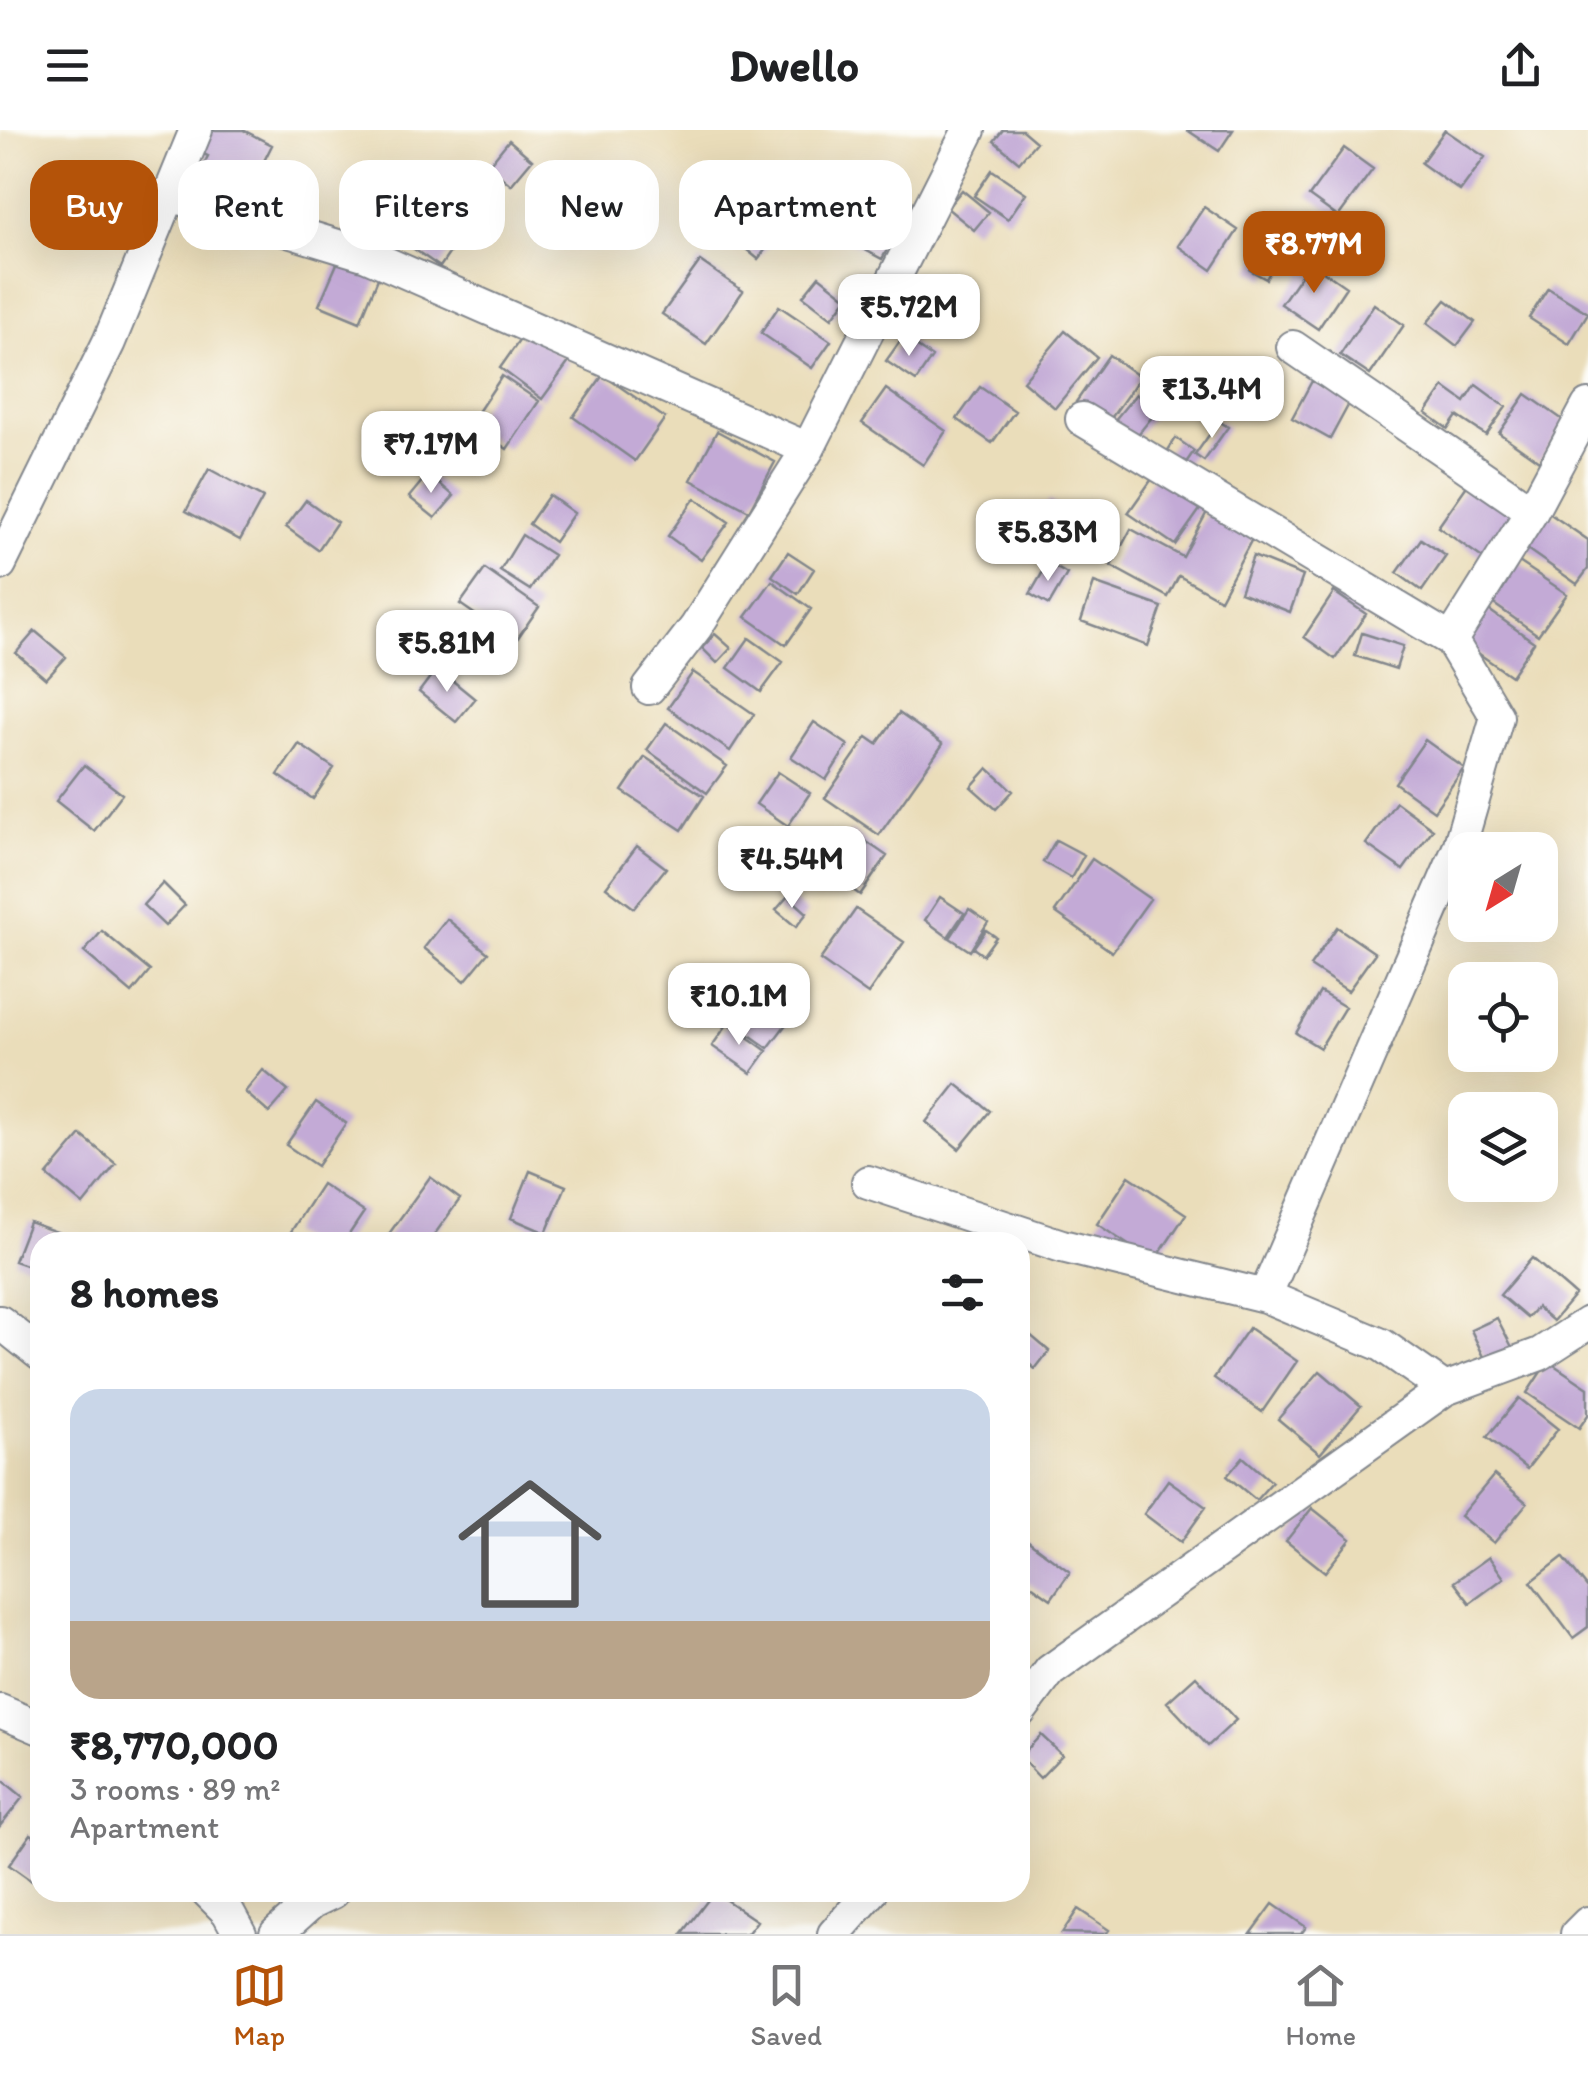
<!DOCTYPE html>
<meta charset="utf-8">
<style>
body{margin:0;font-family:Itim,sans-serif;background:#f2f2f2;color:#202124;height:100vh;display:flex;flex-direction:column;font-size:38px;white-space:nowrap}
*{box-sizing:border-box;margin:0}
p{font-size:32px;color:#757577}
.icon{flex:none;width:55px;height:55px;fill:none;stroke:currentColor;stroke-width:2;stroke-linecap:round;stroke-linejoin:round}
.map{position:relative;flex:1;overflow:hidden}
.sheet{position:absolute;left:30px;top:1102px;width:1000px;height:670px;display:flex;flex-direction:column;background:#fff;border-radius:30px;box-shadow:0 10px 40px #0002}
.sheet>*{flex:none}
.hud{position:absolute;left:30px;top:30px;width:1000px;height:90px;display:flex;gap:20px}
.needle{width:65px;rotate:217deg}
.buttons{position:absolute;left:1448px;top:702px;display:grid;gap:20px}
.buttons a{display:grid;place-items:center;width:110px;height:110px;border-radius:20px;background:#fff;box-shadow:0 10px 40px #0002;font-size:50px}
.price{position:absolute;translate:-50% -85px;padding:0 22px;border-radius:20px;background:#fff;color:#222;font-size:32px;line-height:65px;filter:drop-shadow(0 2px 5px #0008)}
.price::after{content:'';position:absolute;left:50%;top:60px;width:30px;height:22px;margin-left:-15px;background:inherit;clip-path:polygon(0 0,100% 0,50% 100%)}
.price.active{background:#b45309;color:#fff}
ul{padding:0;list-style:none}
li{display:grid;align-content:center;gap:20px;height:530px;padding:0 40px}
li+li{border-top:2px solid #e0e0e0}
li span{display:grid;place-items:center;height:310px;border-radius:30px;color:#555}
li>.icon{margin-inline-start:auto}
span .icon{width:180px;height:180px;fill:#fffc;stroke-width:1}
li b{font-size:42px}
h2{display:flex;justify-content:space-between;align-items:center;height:120px;padding:0 40px;font-size:42px}
.pill{padding:0 35px;border-radius:30px;background:#fff;box-shadow:0 10px 40px #0002;font-size:35px;line-height:90px}
.pill.active{background:#b45309;color:#fff}
header{display:flex;justify-content:space-between;align-items:center;height:130px;padding:0 40px;background:#fff;font-size:45px;font-weight:700}
.tab-bar{display:flex;justify-content:space-around;align-items:center;height:140px;border-top:2px solid #e0e0e0;background:#fff;font-size:28px;color:#757577}
.tab-bar a{display:grid;justify-items:center;gap:5px}
.tab-bar .active{color:#b45309}
.map>svg:first-child{display:block}
.building{fill:#c3aad6}
.lines{fill:none;stroke-linecap:round;stroke-linejoin:round}
.minor-casing{stroke:#82868c;stroke-width:36}
.minor{stroke:#fff;stroke-width:32}
</style>
<header><svg class="icon" aria-label="menu" viewBox="0 0 24 24"><path d="M4 6h16M4 12h16M4 18h16"/></svg>Dwello<svg class="icon" aria-label="share" viewBox="0 0 24 24"><path d="M12 15V3M7 8l5-5 5 5M5 13v7h14v-7"/></svg></header>
<div class="map">
<svg width="1588" height="1804" viewBox="0 0 1588 1804">
<rect width="100%" height="100%" fill="#fdfcf7"/>
<filter id="ink" filterUnits="userSpaceOnUse"><feTurbulence type="fractalNoise" baseFrequency=".01" numOctaves="2"/><feDisplacementMap in="SourceGraphic" scale="20" xChannelSelector="R" yChannelSelector="G"/><feConvolveMatrix kernelMatrix="1 2 1 2 8 2 1 2 1" color-interpolation-filters="sRGB"/></filter>
<filter id="wash" filterUnits="userSpaceOnUse"><feTurbulence type="fractalNoise" baseFrequency=".0048" numOctaves="4" result="noise"/><feDisplacementMap in="SourceGraphic" scale="40" xChannelSelector="R" yChannelSelector="G"/><feGaussianBlur stdDeviation="2.25" result="paint"/><feColorMatrix in="noise" values="0 0 0 0 0 0 0 0 0 0 0 0 0 0 0 0 0 1.4 0 .05"/><feComposite in="paint" operator="in"/></filter>
<g filter="url(#wash)">
<rect width="100%" height="100%" fill="#eaddba"/>
<g id="blocks">
<!-- building -->
<path class="building" d="M200,0H243L272,15L241,77L194,53L208,26L191,18Z
M1003,0H1022L1036,12L1019,32L994,11Z
M1187,0H1233L1219,21Z
M1445,0L1485,27L1460,61L1421,33Z
M509,10L532,30L511,55L488,36Z
M1344,18L1373,39L1338,87L1309,66Z
M992,40L1026,63L1008,89L974,66Z
M962,60L989,82L974,100L947,78Z
M857,65L903,90L882,129L836,104Z
M1204,77L1238,100L1212,140L1178,116Z
M757,83L780,101L758,129L735,110Z
M425,90L457,112L440,137L408,115Z
M1268,111L1283,119L1266,149L1250,140Z
M339,129L379,146L360,192L319,175Z
M700,131L743,161L706,214L662,184Z
M1310,132L1346,157L1318,199L1281,174Z
M819,146L847,168L832,188L803,166Z
M1548,158L1588,183L1569,214L1529,188Z
M1446,170L1475,192L1457,216L1427,193Z
M1374,174L1404,195L1370,245L1340,225Z
M779,176L831,211L812,238L761,203Z
M526,201L569,232L542,269L500,238Z
M1065,201L1097,227L1055,278L1023,251Z
M903,207L932,227L916,251L886,231Z
M1109,225L1140,247L1107,294L1076,272Z
M1232,228L1258,244L1248,260L1222,245Z
M603,245L665,288L635,331L573,287Z
M502,246L539,271L507,319L470,294Z
M1312,251L1350,272L1330,309L1292,288Z
M1476,255L1506,277L1486,305L1457,286L1448,299L1426,283L1444,257L1465,272Z
M980,257L1015,281L992,313L957,289Z
M886,259L946,301L923,335L862,293Z
M1136,264L1157,281L1135,308L1114,291Z
M1526,264L1566,292L1539,331L1499,303Z
M1219,291L1228,297L1204,331L1195,325Z
M717,301L775,332L749,381L691,350Z
M1176,308L1194,321L1181,340L1163,328Z
M209,339L263,368L240,410L186,381Z
M1159,339L1206,371L1175,415L1128,383Z
M428,344L454,366L435,388L409,367Z
M1473,347L1518,378L1484,429L1438,397Z
M549,365L574,383L554,412L529,394Z
M695,368L729,392L701,430L668,406Z
M306,370L337,392L318,420L286,397Z
M1049,371L1089,398L1068,430L1028,403Z
M1207,382L1253,407L1220,469L1179,446L1168,467L1111,436L1131,399L1183,427Z
M1549,383L1588,410V439L1577,454L1524,417Z
M522,405L553,425L530,460L500,441Z
M1421,409L1446,426L1422,461L1397,443Z
M788,422L814,439L798,464L772,446Z
M1253,426L1303,446L1290,482L1240,462Z
M1516,430L1567,464L1538,505L1488,470Z
M1048,433L1067,444L1049,475L1030,464Z
M485,439L539,477L515,512L460,474Z
M772,451L811,479L786,515L746,487Z
M1094,453L1162,477L1148,516L1081,491Z
M1334,462L1366,484L1335,529L1304,507Z
M1486,478L1534,512L1511,546L1462,512Z
M35,501L66,527L46,549L16,523Z
M1362,503L1403,516L1396,539L1355,526Z
M715,504L731,518L717,533L702,518Z
M749,508L783,532L761,562L728,538Z
M437,538L475,569L456,592L419,562Z
M693,542L754,584L730,621L668,578Z
M899,583L943,614L879,705L825,668L867,607L877,614Z
M814,592L848,615L826,650L791,627Z
M666,593L727,636L707,663L647,620Z
M1425,610L1464,638L1434,681L1395,653Z
M299,614L334,638L313,669L278,645Z
M645,627L704,666L682,700L622,661Z
M84,635L122,664L94,701L56,671Z
M988,638L1013,661L996,679L971,657Z
M778,642L810,663L788,696L756,674Z
M1396,672L1433,699L1403,740L1366,714Z
M851,701L887,726L860,765L824,739Z
M1056,710L1084,725L1071,748L1043,732Z
M637,716L666,738L634,778L606,757Z
M1092,729L1150,769L1112,822L1055,782Z
M163,753L185,775L165,796L143,775Z
M788,766L807,783L796,797L776,780Z
M940,767L964,783L948,807L925,790Z
M856,779L904,812L868,864L820,830Z
M969,779L988,792L970,821L950,808Z
M447,789L488,823L465,851L424,818Z
M1337,797L1375,823L1348,861L1310,836Z
M986,800L996,807L983,825L973,818Z
M102,801L150,841L132,863L84,822Z
M765,844L789,861L778,876L754,859Z
M742,860L787,893L768,918L723,886Z
M1320,862L1345,877L1320,918L1296,903Z
M728,893L767,921L751,943L712,916Z
M263,940L288,961L269,983L245,962Z
M956,954L990,981L959,1019L926,992Z
M316,972L346,993L317,1036L286,1015Z
M81,1005L116,1034L83,1075L47,1045Z
M530,1041L566,1056L546,1103L511,1088Z
M1129,1046L1186,1084L1154,1132L1097,1094Z
M430,1047L460,1069L429,1112H383Z
M322,1054L364,1082L344,1112H305L290,1103Z
M29,1092L65,1105L62,1112H40V1140L14,1131Z
M1532,1128L1575,1165L1553,1191L1537,1177L1527,1188L1500,1165Z
M1497,1188L1513,1219L1487,1233L1471,1200Z
M1249,1198L1297,1231L1262,1282L1214,1248Z
M1029,1204L1049,1221L1035,1239L1020,1226V1214Z
M1548,1231L1588,1258V1285L1579,1298L1527,1263Z
M1320,1241L1361,1276L1320,1324L1278,1289Z
M1519,1268L1558,1299L1527,1339L1487,1307Z
M1243,1327L1272,1352L1256,1370L1227,1346Z
M1494,1345L1527,1373L1494,1413L1460,1386Z
M1168,1350L1206,1377L1181,1412L1144,1384Z
M1312,1378L1351,1409L1325,1442L1286,1411Z
M1027,1410L1070,1442L1051,1469L1020,1447V1420Z
M1489,1427L1504,1448L1470,1473L1454,1452Z
M1563,1427L1588,1459V1497L1573,1508L1531,1452Z
M1196,1546L1236,1590L1208,1616L1167,1572Z
M1041,1605L1062,1625L1040,1648L1020,1627Z
M0,1648L23,1667L0,1696Z
M31,1704L40,1710V1757L9,1735Z
M714,1762L757,1791L747,1804H682Z
M1273,1774L1306,1797L1301,1804H1251Z
M1078,1779L1109,1800L1106,1804L1062,1803Z"/>
</g>
</g>
<g filter="url(#ink)">
<use href="#blocks" fill-opacity="0" stroke="#82868c" stroke-width="2.5"/>
<g class="lines">
<defs>
<path id="minor" d="M167,64L367,125L808,319
M1293,217L1532,381
M1082,289L1451,510L1497,587L1459,718L1265,1166
M0,434L109,212L196,0
M1451,510L1532,381L1588,276
M649,558L696,497L808,319L969,0
M868,1052L1062,1116L1265,1166L1382,1215L1445,1259
M0,1192L40,1224
M0,1581L40,1598
M1020,1581L1050,1541L1445,1259L1540,1224L1588,1193
M208,1762L228,1782L240,1804
M276,1804L312,1772L333,1762
M834,1804L871,1762
M1577,1804L1588,1793"/>
</defs>
<!-- minor casing -->
<use href="#minor" class="minor-casing"/>
<!-- minor -->
<use href="#minor" class="minor"/>
</g>
</g>
</svg>
<div class="buttons">
<a><svg class="needle" viewBox="-14 -14 28 28"><path d="M0-13l5 13h-10z" fill="#e53935"/><path d="M0 13l5-13h-10z" fill="#757577"/></svg></a>
<a><svg class="icon" aria-label="locate" viewBox="0 0 24 24"><circle cx="12" cy="12" r="6"/><path d="M12 2v4M12 18v4M2 12h4M18 12h4"/></svg></a>
<a><svg class="icon" aria-label="layers" viewBox="0 0 24 24"><path d="M12 4l9 5-9 5-9-5zM3 14l9 5 9-5"/></svg></a>
</div>
<b class="price active" style="left:1314px;top:166px">₹8.77M</b>
<b class="price" style="left:909px;top:229px">₹5.72M</b>
<b class="price" style="left:1212px;top:311px">₹13.4M</b>
<b class="price" style="left:431px;top:366px">₹7.17M</b>
<b class="price" style="left:1048px;top:454px">₹5.83M</b>
<b class="price" style="left:447px;top:565px">₹5.81M</b>
<b class="price" style="left:792px;top:781px">₹4.54M</b>
<b class="price" style="left:739px;top:918px">₹10.1M</b>
<div class="hud">
<a class="pill active">Buy</a>
<a class="pill">Rent</a>
<a class="pill">Filters</a>
<a class="pill">New</a>
<a class="pill">Apartment</a>
</div>
<section class="sheet">
<h2>8 homes<svg class="icon" aria-label="filters" viewBox="0 0 24 24"><path d="M4 7h16M4 17h16"/><circle cx="9" cy="7" r="2"/><circle cx="15" cy="17" r="2"/></svg></h2>
<ul>
<li><span style="background:linear-gradient(#c9d6e8 75%,#b9a48a 0)"><svg class="icon" aria-label="home" viewBox="0 0 24 24"><path d="M3 11l9-7 9 7M6 9v11h12V9"/></svg></span><div><b>₹8,770,000</b><p>3 rooms · 89 m²</p><p>Apartment</p></div></li>
</ul>
</section>
</div>
<nav class="tab-bar">
<a class="active"><svg class="icon" aria-label="map" viewBox="0 0 24 24"><path d="M3 6l6-2 6 2 6-2v14l-6 2-6-2-6 2zM9 4v14M15 6v14"/></svg>Map</a>
<a><svg class="icon" aria-label="saved" viewBox="0 0 24 24"><path d="M7 4h10v16l-5-4-5 4z"/></svg>Saved</a>
<a><svg class="icon" aria-label="home" viewBox="0 0 24 24"><path d="M3 11l9-7 9 7M6 9v11h12V9"/></svg>Home</a>
</nav>
